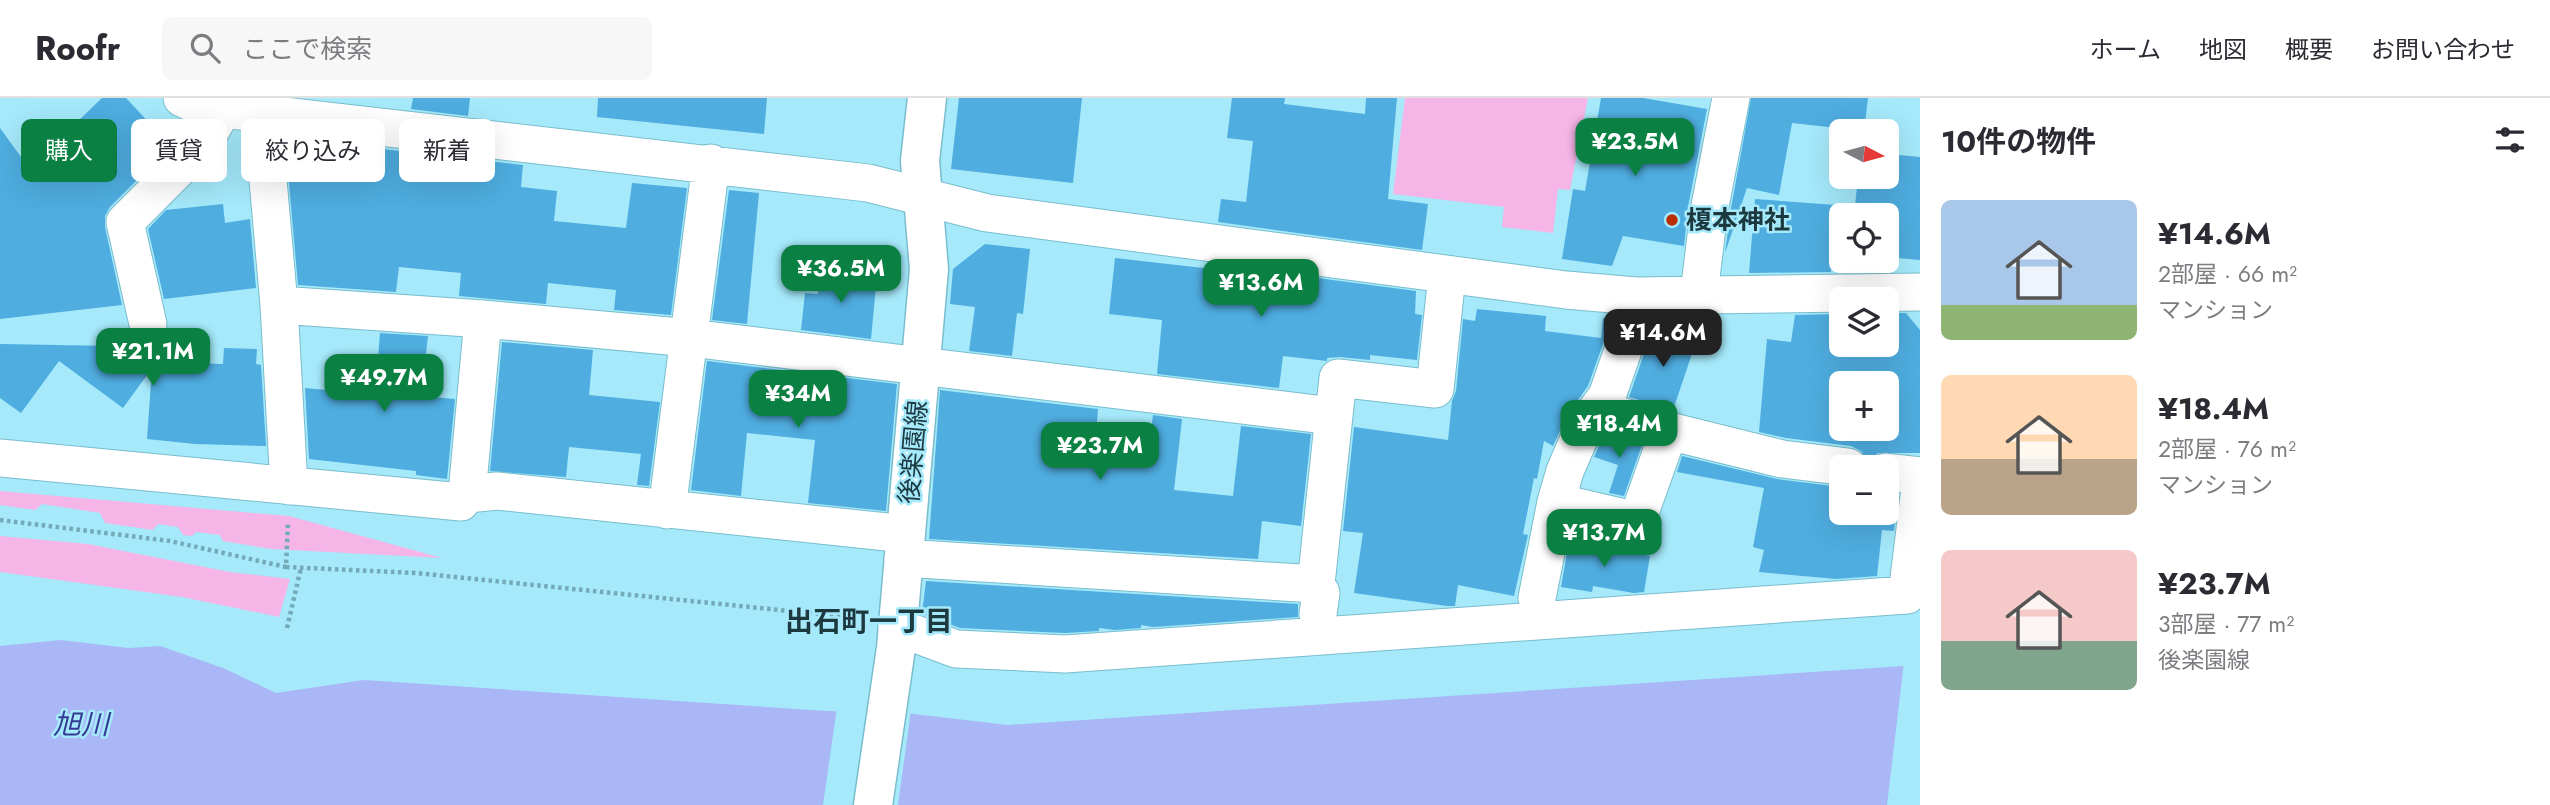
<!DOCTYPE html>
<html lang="ja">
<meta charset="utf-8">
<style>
body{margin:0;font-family:Jost,"Noto Sans JP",sans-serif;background:#f7f7f7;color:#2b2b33;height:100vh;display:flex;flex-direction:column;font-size:26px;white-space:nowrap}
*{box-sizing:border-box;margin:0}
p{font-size:23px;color:#7c7c81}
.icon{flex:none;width:38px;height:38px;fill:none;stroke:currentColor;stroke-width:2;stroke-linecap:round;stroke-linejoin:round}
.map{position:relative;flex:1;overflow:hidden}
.details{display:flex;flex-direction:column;background:#fff;width:630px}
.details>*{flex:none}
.top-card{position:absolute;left:21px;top:21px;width:665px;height:63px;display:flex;gap:14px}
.needle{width:46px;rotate:96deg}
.fabs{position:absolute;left:1829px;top:21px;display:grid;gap:14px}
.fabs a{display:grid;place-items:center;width:70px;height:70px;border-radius:10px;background:#fff;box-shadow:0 7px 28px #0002;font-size:35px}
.price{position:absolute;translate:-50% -60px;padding:0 16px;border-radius:14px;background:#0b8043;color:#fff;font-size:23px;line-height:46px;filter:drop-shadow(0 2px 4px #0008)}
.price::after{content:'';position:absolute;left:50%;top:42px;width:21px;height:16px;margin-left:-10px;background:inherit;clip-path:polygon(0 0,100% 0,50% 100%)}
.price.current{background:#222;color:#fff}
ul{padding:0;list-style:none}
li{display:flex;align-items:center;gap:21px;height:175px;padding:0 21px}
li span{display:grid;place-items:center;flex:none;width:196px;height:140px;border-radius:10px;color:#555}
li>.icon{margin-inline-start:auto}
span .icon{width:84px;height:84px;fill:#fffc;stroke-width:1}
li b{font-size:30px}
h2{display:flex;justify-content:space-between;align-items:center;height:84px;padding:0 21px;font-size:30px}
.chip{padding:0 24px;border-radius:10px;background:#fff;box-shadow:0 7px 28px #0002;font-size:24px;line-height:63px}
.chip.current{background:#0b8043;color:#fff}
header{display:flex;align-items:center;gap:42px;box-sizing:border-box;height:98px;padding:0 35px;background:#fff;border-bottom:2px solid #e1e1e2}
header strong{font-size:33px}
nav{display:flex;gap:38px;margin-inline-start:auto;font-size:24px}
.search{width:490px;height:63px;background:#f7f7f7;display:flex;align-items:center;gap:18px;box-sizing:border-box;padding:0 24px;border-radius:10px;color:#7c7c81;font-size:26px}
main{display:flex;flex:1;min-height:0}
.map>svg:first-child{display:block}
.green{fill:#f6b5e7}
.water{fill:#a9b7f6}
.pier{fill:#a5e9fa}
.building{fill:#4fade0;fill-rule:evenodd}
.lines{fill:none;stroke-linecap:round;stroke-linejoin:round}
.minor-casing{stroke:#7abdcd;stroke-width:39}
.major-casing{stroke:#7abdcd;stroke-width:41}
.path{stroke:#74aab7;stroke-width:4.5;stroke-dasharray:3.5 3.5;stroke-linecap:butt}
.minor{stroke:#fff;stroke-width:37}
.major{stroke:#fff;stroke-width:38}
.poi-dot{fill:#b92f03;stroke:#a5e9fa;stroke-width:2.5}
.labels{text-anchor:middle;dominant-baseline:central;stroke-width:5;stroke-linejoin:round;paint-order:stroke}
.poi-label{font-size:26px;font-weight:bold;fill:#1d3940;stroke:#a5e9fa;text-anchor:start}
.street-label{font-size:26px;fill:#1d3940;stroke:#a5e9fa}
.neighbourhood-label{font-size:28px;font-weight:bold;fill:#1d3940;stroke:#a5e9fa}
.water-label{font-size:28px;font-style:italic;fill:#353b95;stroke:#a5e9fa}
</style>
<header>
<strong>Roofr</strong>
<div class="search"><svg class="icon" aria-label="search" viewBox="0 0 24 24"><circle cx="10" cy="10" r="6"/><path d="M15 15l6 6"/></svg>ここで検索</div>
<nav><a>ホーム</a><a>地図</a><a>概要</a><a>お問い合わせ</a></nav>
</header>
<main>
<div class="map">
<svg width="1920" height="707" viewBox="0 0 1920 707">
<rect width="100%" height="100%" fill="#a5e9fa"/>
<!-- green -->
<path class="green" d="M1405,0H1588L1570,92L1558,91L1553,135L1502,129L1504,109L1393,96Z
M0,393L289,418L442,460L271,451L223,443L220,437L196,434L192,438L183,437L178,429L158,426L153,432L105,425L100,415L42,406L35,412L0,407Z
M0,438L88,446L230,474L290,481L279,519L182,499L0,474Z"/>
<!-- water -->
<path class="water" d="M61,542L128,550L160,548L223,570L276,595L364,582L826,613L905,615L1008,627L1904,568L1920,707H0V548Z"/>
<!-- pier -->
<path class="pier" d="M1904,564H1920V707H1887Z
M837,609L911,612L898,707H823Z"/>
<!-- building -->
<path class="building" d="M102,0H126L155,31L160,26L176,43L110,109L105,118V129L122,207L0,221V30L29,70Z
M413,0H470L468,18L411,11Z
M598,0H767L764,36L597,19Z
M959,0H1082L1073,85L951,71Z
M1232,0H1285L1284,6L1365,16L1366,0H1397L1388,101L1428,106L1422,152L1218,124L1221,101L1246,104L1253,43L1227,40Z
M1601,0H1643L1707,11L1688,109L1684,148L1623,138L1612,168L1562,161L1573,91L1585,93Z
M1751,0H1868L1864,33L1792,25L1779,97L1747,90L1725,155L1730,116Z
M285,40L523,67L521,89L557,93L554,123L626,130L632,85L687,90L671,217L614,212L616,192L548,185L546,206L459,198L461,175L399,169L396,194L298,187Z
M1886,51L1899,53V57L1920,59V162L1886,159V117H1854L1858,79H1886Z
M729,92L759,95L747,226L712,222Z
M1755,101L1836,107L1831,174L1749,175Z
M223,106L225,125L250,121L256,190L164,201L148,131L166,112Z
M985,146L1030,151L1023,216L1017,215L1012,258L969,253L975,209L950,206L953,171Z
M1115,160L1212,171V166L1416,193L1415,216L1422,217L1417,262L1370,257V262L1340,259L1327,260V263L1283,258L1279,290L1157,276L1162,222L1109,216Z
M820,171L877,177L871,241L801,232L805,195L818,196Z
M1477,211L1546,218L1545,233L1601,240L1603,220L1612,221L1588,288L1567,317L1553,348L1544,343L1537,381L1534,380L1523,436L1528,437L1514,498L1458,487L1455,508H1447L1354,495L1363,435L1343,433L1354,329L1448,342L1452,303L1456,293L1463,221L1475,223Z
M1895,215H1906L1920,232V355H1878L1868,364L1861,353L1851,348L1786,340L1759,334L1767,241L1791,244L1795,217L1841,216V247H1886V222L1894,223ZM1841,285H1886V331H1841Z
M1653,230L1696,244L1673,312L1629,299Z
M380,235L428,238L421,298L455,301L447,381L416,377V373L309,361L305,290L348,294L351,259L378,261Z
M502,244L593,252L589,297L660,304L649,388L637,387L641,356L569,349L566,379L490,373Z
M0,246L167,249L156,264L223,266L224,250L257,251L256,266L261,267L266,348L195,346L147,341L152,270L123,310L59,263L21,315L0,300Z
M707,263L897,286L886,413L808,405L815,342L747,335L741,398L691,392Z
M940,292L1098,311L1097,324L1151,331L1153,317L1182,321L1174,392L1233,398L1241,328L1311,336L1301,428L1262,423L1258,461L929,441Z
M1605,335L1642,347L1624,398L1609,395L1618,367L1594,359Z
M1682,358L1777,381L1841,389V415H1886V395L1898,397L1894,433L1882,432L1877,478L1836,481L1759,474L1764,452L1753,449L1764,390L1677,374Z
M1569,444L1650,458L1644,494L1634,495L1593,488L1592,494L1561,489Z
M926,483L1298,506V519L1153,529L1141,527V530L1114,532L1099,530V533L1065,535L960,530L922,516Z"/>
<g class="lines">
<defs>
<path id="minor" d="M182,0L195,6L223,11L868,85L987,115L1566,192L1636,198L1920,194
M262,14L279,207L289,388
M1699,196L1709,113L1731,0
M279,207L483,221L690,240L1333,318
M148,226L125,124L203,46L223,11
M1598,311L1669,333
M0,360L461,404L467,396L497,393L906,436
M1886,374L1920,378
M467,396L483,221
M1556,404L1637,423L1669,333L1782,361L1848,369
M667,412L711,65
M903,460L1316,486
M1537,500L1556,404L1565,373L1584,329L1607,298L1635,218L1636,198
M1318,516L1321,495L1316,486L1338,280L1435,291L1447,177
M897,529L956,551L1065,556L1907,497L1920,390"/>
<path id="major" d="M873,707L896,550L929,171L920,63L927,0"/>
</defs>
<!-- minor casing -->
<use href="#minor" class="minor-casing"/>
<!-- major casing -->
<use href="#major" class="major-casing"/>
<!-- path -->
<path class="path" d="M0,422L170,443L286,469L288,424
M286,469L416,475L858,520
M287,530L301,470"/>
<!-- minor -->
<use href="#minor" class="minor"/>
<!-- major -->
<use href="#major" class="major"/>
</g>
<!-- markers -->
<circle class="poi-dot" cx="1672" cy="122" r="7"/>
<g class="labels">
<!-- poi labels -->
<g class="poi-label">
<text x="1686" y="122">榎本神社</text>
</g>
<!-- street labels -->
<g class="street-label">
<text transform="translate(913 354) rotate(-85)">後楽園線</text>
</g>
<!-- neighbourhood labels -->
<g class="neighbourhood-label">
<text x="869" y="523">出石町一丁目</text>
</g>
<!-- water labels -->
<g class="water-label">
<text x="81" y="626">旭川</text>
</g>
</g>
</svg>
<div class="fabs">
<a><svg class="needle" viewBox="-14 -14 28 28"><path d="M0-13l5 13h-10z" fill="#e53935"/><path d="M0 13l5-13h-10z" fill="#7c7c81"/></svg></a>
<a><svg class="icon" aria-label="locate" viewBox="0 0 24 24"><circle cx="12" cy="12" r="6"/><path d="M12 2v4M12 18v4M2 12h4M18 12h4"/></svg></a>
<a><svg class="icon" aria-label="layers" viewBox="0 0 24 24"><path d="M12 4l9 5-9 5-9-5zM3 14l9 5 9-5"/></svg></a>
<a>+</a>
<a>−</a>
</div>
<b class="price" style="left:1635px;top:80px">¥23.5M</b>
<b class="price" style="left:841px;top:207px">¥36.5M</b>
<b class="price" style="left:1261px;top:221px">¥13.6M</b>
<b class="price current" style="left:1663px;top:271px">¥14.6M</b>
<b class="price" style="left:153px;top:290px">¥21.1M</b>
<b class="price" style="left:384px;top:316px">¥49.7M</b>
<b class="price" style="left:798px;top:332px">¥34M</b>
<b class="price" style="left:1619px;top:362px">¥18.4M</b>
<b class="price" style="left:1100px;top:384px">¥23.7M</b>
<b class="price" style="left:1604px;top:471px">¥13.7M</b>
<div class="top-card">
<a class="chip current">購入</a>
<a class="chip">賃貸</a>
<a class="chip">絞り込み</a>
<a class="chip">新着</a>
</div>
</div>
<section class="details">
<h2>10件の物件<svg class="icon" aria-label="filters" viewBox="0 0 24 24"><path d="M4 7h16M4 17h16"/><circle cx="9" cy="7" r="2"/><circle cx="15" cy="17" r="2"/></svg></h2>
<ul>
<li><span style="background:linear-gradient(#a9c7e8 75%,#8fb573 0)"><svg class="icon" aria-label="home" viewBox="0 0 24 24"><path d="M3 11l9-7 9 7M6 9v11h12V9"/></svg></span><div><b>¥14.6M</b><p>2部屋 · 66 m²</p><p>マンション</p></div></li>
<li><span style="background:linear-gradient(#ffd9b3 60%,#b9a48a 0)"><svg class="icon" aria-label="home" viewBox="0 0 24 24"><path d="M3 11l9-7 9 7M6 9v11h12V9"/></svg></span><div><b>¥18.4M</b><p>2部屋 · 76 m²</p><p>マンション</p></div></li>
<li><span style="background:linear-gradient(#f6c9c9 65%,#7fa58c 0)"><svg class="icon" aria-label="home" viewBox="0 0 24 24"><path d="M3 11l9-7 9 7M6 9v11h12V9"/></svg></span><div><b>¥23.7M</b><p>3部屋 · 77 m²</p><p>後楽園線</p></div></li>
</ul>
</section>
</main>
